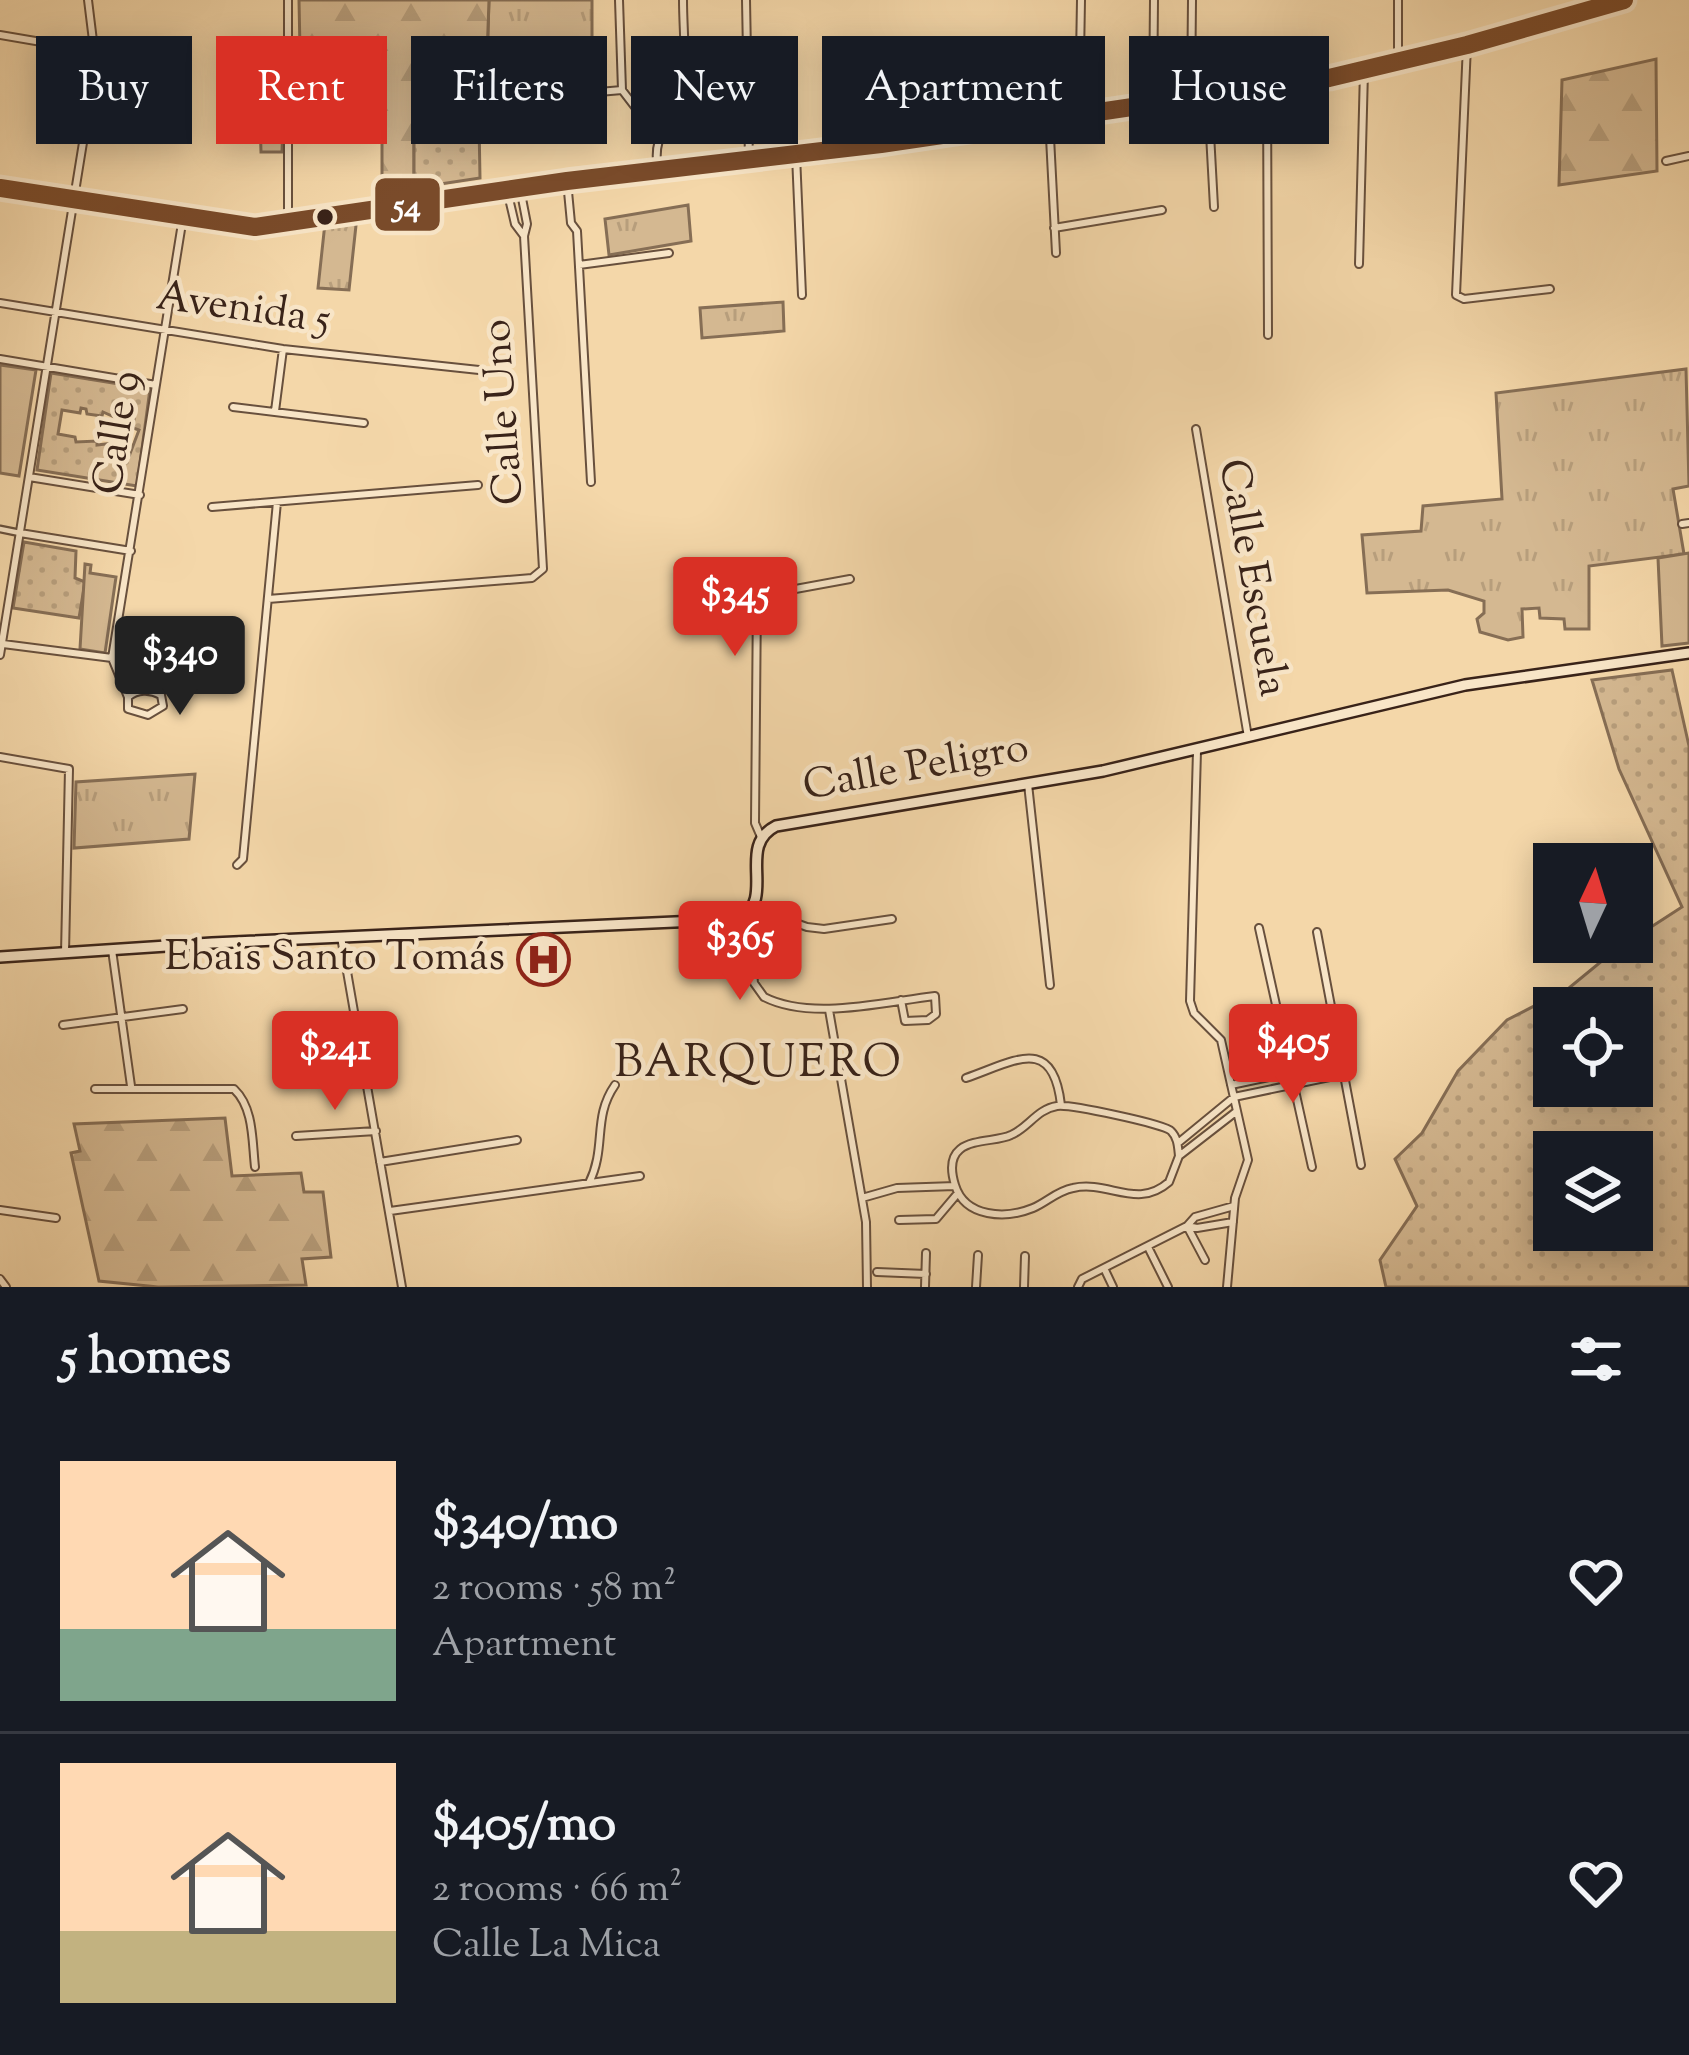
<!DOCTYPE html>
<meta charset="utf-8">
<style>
body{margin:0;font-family:"Sorts Mill Goudy",serif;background:#242831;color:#f1f3f6;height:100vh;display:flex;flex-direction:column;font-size:45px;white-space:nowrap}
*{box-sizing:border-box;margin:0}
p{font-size:39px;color:#9ea1a6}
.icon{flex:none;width:66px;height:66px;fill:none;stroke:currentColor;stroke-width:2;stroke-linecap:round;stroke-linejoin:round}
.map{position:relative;height:1287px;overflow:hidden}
.drawer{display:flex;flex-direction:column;background:#171b24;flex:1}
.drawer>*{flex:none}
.guide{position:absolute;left:36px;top:36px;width:1617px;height:108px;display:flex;gap:24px}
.needle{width:78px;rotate:4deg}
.buttons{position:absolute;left:1533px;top:843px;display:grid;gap:24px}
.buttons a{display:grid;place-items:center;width:120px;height:120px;border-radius:0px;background:#171b24;box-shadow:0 6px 30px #0003;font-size:60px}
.price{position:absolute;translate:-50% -102px;padding:0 27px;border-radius:12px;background:#d93025;color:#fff;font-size:39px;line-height:78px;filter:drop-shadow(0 3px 6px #0008)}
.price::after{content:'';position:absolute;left:50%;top:72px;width:36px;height:27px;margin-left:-18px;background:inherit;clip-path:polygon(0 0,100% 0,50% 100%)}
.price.active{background:#222;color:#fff}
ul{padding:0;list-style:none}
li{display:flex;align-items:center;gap:36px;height:300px;padding:0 60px}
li+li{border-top:3px solid #363941}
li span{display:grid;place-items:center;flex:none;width:336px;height:240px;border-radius:0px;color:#555}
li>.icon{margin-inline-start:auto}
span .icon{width:144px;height:144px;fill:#fffc;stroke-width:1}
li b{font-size:51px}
h2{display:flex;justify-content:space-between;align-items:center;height:144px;padding:0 60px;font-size:51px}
.chip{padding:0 42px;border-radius:0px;background:#171b24;box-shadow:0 6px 30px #0003;font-size:42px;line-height:108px}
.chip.active{background:#d93025;color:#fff}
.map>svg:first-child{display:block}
.grass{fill:url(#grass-tufts);stroke:#866e55;stroke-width:3}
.forest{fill:url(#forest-firs);stroke:#866e55;stroke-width:3}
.park{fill:url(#park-dots);stroke:#866e55;stroke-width:3;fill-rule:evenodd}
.pitch{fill:#d4b891;stroke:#866e55;stroke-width:3}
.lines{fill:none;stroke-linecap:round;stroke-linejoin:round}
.pedestrian-casing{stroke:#68503d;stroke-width:9}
.minor-casing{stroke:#68503d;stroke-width:10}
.secondary-casing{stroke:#392319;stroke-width:14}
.pedestrian{stroke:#f8e5c7;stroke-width:4.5}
.minor{stroke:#f8e5c7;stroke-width:6}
.secondary{stroke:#f8e5c7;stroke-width:9}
.bus-1-casing{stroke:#f8e5c7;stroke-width:27}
.bus-1{stroke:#7a4b2a;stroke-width:18}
.bus-dot{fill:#392319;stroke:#f8e5c7;stroke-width:4.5}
.labels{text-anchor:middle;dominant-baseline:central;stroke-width:9;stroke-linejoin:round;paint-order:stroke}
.street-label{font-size:42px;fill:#392319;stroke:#f8e5c7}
.poi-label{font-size:42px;fill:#392319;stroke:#f8e5c7;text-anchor:end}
.neighbourhood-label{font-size:45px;letter-spacing:3px;fill:#392319;stroke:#f8e5c7}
.line-badge{stroke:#f8e5c7;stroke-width:4.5}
.badge-label{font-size:33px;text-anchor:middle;font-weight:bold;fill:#fff}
</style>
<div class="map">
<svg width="1689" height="1287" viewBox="0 0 1689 1287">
<defs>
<pattern id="grass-tufts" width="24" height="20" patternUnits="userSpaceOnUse" patternTransform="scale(3)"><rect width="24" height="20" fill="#d4b891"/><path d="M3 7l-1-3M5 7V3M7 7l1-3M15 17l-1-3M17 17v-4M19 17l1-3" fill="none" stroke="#b79e7c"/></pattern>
<pattern id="forest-firs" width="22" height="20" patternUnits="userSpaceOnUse" patternTransform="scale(3)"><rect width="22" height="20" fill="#d4b891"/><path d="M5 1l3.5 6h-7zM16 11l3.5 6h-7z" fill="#b79e7c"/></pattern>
<pattern id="park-dots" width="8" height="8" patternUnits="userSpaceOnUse" patternTransform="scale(3)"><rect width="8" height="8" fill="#d4b891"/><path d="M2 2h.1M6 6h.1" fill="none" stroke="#b79e7c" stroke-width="1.8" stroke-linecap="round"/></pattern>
</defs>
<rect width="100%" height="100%" fill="#f4d7a9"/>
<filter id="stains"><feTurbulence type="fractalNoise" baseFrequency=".00167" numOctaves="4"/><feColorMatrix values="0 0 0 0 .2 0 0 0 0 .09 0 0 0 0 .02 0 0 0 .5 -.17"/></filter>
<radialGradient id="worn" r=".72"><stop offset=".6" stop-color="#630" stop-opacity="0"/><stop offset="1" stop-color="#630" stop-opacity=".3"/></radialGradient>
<!-- grass -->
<path class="grass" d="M489,0H592V58L487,64Z
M259,86L284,87L282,152H261Z
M688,205L691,241L609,255L605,219Z
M357,216L349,290L318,288L325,223Z
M783,302L784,331L702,338L700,308Z
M1686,369L1689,486L1673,489L1684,554L1589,566V629H1565L1564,619L1540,618L1539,608L1522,609L1523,637L1508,640L1480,632L1477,619L1484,613V601L1448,590L1367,593L1362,535L1421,531L1423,506L1502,499L1496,393Z
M195,774L189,839L74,848L76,782Z"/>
<!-- forest -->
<path class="forest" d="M299,0H489L487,57L476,58L479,123L414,125V188L382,195V50H300Z
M1656,59L1657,171L1559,185L1562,80Z
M225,1118L232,1176L301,1173L304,1192H323L331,1257L302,1259L306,1285L158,1287L99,1281L71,1153L80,1151L74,1124Z"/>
<!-- park -->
<path class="park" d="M479,123L480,178L414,188V124Z
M51,373L150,389L137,486L37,470ZM121,407L135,409L133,428L139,430L128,459L112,456L114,443L97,445V441L76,442L75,437L58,434L62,410L80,413L81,408L86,409L87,414L102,416L103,412L119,419Z
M24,542L76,551L75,578L85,582L79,618L13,608Z
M1672,670L1689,746V1287H1386L1380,1260L1417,1206L1395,1159L1422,1133L1458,1071L1507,1020L1569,988L1614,951L1682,907L1619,769L1592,680ZM1554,1008H1632V1086H1554ZM1554,1152H1632V1230H1554Z"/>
<!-- pitch -->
<path class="pitch" d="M0,365L36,370L19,476L0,473Z
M1689,553V643L1662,646L1658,558Z
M85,564L91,565L90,573L116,577L105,653L80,649Z"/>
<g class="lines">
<defs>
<path id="pedestrian" d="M0,529L20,533"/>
<path id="minor" d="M288,0V223
M619,0L622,90L658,137
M746,0L749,160
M0,35L94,51
M1467,45L1456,295L1464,299L1550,289
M1398,61V0
M1267,88L1268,335
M1208,97L1214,207
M1191,98L1192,0
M506,100L622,90
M1153,104L1154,0
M1079,114L1081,0
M1049,118L1056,253
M796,155L802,295
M1666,161L1689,156
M658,171C651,124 674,138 681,104C688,72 683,33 683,0
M567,181L571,223L577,231L591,482
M0,188L255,227L567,181L881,144L1329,78L1467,45L1624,0
M507,190L515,224L524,236
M1054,228L1162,210
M1359,264L1364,71
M579,265L669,253
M0,303L283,349L479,370
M0,359L156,385
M233,407L364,423
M275,411L283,349
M1196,429L1248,737
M29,477L140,495
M212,507L478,485
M1682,524L1689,523
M20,533L131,551
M268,599L532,578L543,569L524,236L527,224L520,188
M3,644L112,658
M0,655L92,87L95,57L88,0
M112,658L183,217
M112,658L128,697V709L148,715L163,706L161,695C150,689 137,689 128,697
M1197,751L1190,1001L1194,1013L1221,1040L1248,1160L1235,1198L1227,1287
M0,757L69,769L65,953
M1028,784L1050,985
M761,837L755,823L757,596L850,579
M237,865L243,859L277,502
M754,908L807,927L824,929L892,919
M748,915L754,983L764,997C811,1021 883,1002 935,996L936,1014L928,1020L905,1021L901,1000
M1259,928L1312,1167
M1317,932L1361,1165
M341,937L402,1287
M112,950L131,1086
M829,1010L866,1222L867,1287
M63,1025L183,1009
M966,1078C1015,1061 1053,1034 1061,1105
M1231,1085L1342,1062
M95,1089H234C254,1108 252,1141 255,1167
M296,1136L376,1131
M1178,1143L1234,1097L1344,1074
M1179,1156C1178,1147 1178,1138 1171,1131C1165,1124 1069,1104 1057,1106C1037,1109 1028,1128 1011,1135C991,1145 939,1133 955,1185C965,1218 1006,1219 1033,1208C1047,1202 1057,1191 1073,1188C1109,1180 1137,1210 1169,1182L1179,1156L1237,1111
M380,1162L517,1140
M589,1183C607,1147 592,1118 615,1085
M862,1198L897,1188L955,1186
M0,1210L56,1218
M390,1211L640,1176
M899,1220L936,1219L958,1193
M1187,1226L1197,1228L1233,1222
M1187,1226L1205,1260
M1148,1247L1168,1287
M1104,1268L1113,1287
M877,1272L926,1274
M0,1279L6,1287
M925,1287L926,1253
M976,1287L978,1255
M1024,1287L1025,1256
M1078,1287L1082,1279L1187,1226L1195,1217L1234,1206"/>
<path id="secondary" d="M0,957L212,943L741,919C776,896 736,846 776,826L1103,771L1465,685L1689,653"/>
</defs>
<!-- pedestrian casing -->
<use href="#pedestrian" class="pedestrian-casing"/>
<!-- minor casing -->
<use href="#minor" class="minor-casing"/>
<!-- secondary casing -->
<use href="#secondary" class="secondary-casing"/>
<!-- pedestrian -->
<use href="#pedestrian" class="pedestrian"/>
<!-- minor -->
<use href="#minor" class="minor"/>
<!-- secondary -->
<use href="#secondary" class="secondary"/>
<defs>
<path id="bus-1" d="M0,188L255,227L567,181L881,144L1329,78L1467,45L1624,0"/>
</defs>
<!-- bus-1 casing -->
<use href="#bus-1" class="bus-1-casing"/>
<!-- bus-1 -->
<use href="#bus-1" class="bus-1"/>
</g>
<!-- icons -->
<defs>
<symbol id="hospital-ring" viewBox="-11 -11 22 22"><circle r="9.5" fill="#f8e5c7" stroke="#8f2418" stroke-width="1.5"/><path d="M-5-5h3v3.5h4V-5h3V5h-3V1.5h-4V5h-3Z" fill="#8f2418"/></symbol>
</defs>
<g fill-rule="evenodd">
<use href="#hospital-ring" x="514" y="930" width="59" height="59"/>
</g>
<!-- markers -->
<circle class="bus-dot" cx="325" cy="217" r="10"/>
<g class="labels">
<!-- street labels -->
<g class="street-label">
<text transform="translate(243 310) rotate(8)">Avenida 5</text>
<text transform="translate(505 412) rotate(-94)">Calle Uno</text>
<text transform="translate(119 433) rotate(-81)">Calle 9</text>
<text transform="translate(1251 578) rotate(80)">Calle Escuela</text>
<text transform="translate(916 769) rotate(-10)">Calle Peligro</text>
</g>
<!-- poi labels -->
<g class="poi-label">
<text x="505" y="959">Ebais Santo Tomás</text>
</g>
<!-- neighbourhood labels -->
<g class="neighbourhood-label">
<text x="759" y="1065">BARQUERO</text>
</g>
</g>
<rect class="line-badge" x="373" y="176" width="69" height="57" rx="12" fill="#7a4b2a"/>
<g class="badge-label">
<text x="407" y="216">54</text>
</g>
<rect width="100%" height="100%" filter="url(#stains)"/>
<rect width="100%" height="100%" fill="url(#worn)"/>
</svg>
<div class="buttons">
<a><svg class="needle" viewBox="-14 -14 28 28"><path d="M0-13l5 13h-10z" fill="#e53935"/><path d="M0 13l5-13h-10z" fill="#9ea1a6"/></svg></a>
<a><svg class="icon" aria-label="locate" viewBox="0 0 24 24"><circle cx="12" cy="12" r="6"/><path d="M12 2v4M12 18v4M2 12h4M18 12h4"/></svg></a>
<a><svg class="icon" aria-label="layers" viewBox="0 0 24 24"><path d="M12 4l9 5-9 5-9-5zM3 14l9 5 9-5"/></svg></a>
</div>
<b class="price" style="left:735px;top:659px">$345</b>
<b class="price active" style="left:180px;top:718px">$340</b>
<b class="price" style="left:740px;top:1003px">$365</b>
<b class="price" style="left:1293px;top:1106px">$405</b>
<b class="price" style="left:335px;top:1113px">$241</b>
<div class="guide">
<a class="chip">Buy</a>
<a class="chip active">Rent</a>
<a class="chip">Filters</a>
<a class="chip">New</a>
<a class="chip">Apartment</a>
<a class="chip">House</a>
</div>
</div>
<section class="drawer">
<h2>5 homes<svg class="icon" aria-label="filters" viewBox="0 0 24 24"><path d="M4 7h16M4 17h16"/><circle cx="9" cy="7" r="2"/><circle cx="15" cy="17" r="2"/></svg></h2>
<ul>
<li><span style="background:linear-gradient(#ffd9b3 70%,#7fa58c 0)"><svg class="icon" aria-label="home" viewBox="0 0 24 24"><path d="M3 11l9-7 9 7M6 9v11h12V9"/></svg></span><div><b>$340/mo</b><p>2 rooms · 58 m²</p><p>Apartment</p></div><svg class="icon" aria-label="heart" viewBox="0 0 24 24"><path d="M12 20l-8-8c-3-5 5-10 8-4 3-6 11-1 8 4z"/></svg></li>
<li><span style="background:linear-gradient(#ffd9b3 70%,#c2b280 0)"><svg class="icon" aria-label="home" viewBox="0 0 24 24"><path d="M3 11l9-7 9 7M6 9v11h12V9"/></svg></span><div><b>$405/mo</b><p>2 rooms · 66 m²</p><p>Calle La Mica</p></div><svg class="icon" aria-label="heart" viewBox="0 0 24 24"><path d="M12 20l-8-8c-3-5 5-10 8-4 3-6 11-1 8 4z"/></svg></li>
</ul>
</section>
